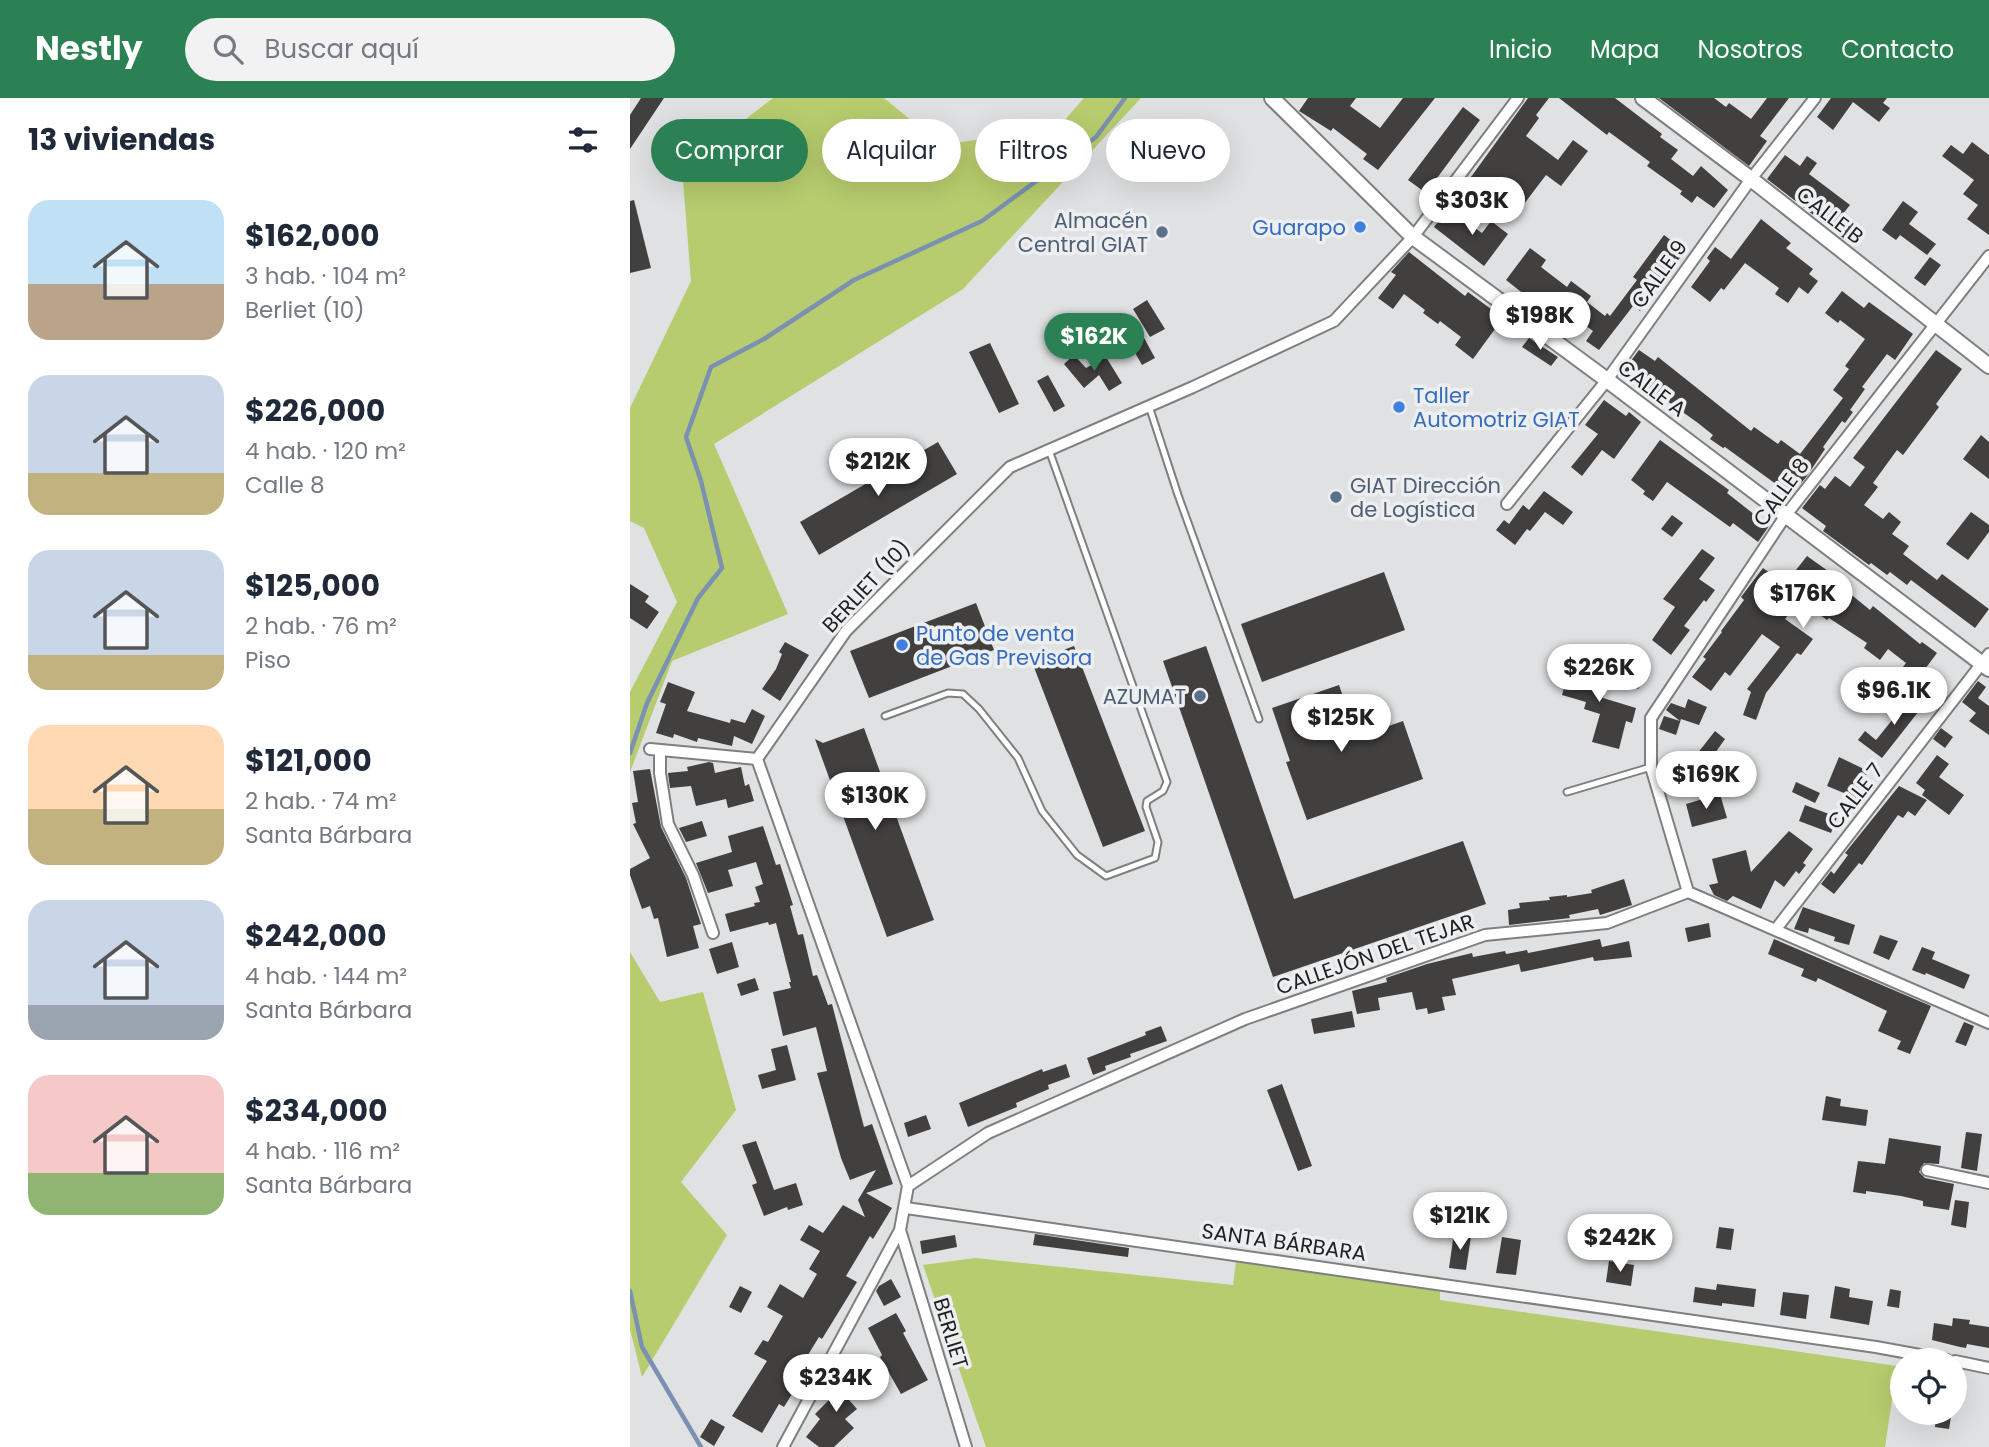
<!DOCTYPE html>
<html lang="es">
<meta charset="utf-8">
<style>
body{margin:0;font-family:Poppins,sans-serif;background:#f2f2f3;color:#1f2937;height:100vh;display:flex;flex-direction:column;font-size:26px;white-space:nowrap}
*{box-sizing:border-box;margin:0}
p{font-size:23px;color:#747a83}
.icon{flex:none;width:38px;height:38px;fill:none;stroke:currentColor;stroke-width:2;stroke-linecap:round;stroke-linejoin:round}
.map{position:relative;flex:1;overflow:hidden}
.panel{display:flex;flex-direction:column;background:#fff;width:630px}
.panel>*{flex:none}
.guide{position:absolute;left:21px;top:21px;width:665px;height:63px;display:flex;gap:14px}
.controls{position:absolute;left:1260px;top:1250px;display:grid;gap:14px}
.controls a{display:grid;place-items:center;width:77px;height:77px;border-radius:50%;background:#fff;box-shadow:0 7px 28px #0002;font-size:35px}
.price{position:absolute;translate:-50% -60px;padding:0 16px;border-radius:24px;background:#fff;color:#222;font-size:23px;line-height:46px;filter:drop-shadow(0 2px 4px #0008)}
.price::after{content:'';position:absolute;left:50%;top:42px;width:21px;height:16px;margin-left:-10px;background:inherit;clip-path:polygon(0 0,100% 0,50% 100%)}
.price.selected{background:#2b8154;color:#fff}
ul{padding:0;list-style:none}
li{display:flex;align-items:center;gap:21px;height:175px;padding:0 28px}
li span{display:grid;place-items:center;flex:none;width:196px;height:140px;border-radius:21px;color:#555}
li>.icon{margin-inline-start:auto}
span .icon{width:84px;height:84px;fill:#fffc;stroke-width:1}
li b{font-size:30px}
h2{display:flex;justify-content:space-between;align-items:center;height:84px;padding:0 28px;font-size:30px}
.pill{padding:0 24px;border-radius:32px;background:#fff;box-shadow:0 7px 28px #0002;font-size:24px;line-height:63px}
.pill.selected{background:#2b8154;color:#fff}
header{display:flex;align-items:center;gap:42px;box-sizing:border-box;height:98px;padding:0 35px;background:#2b8154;color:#fff}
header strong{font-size:33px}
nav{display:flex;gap:38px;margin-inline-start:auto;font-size:24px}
.search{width:490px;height:63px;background:#f2f2f3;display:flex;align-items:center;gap:18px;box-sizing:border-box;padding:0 24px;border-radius:38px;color:#747a83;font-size:26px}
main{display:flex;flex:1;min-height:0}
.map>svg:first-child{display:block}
.green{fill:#b7cc6e}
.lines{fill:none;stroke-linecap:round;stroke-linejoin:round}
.stream{stroke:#7b91b2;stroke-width:4.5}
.building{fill:#423f3f}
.service-casing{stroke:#7e7f81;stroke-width:9}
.minor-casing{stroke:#7e7f81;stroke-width:14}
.tertiary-casing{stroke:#7e7f81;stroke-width:18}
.service{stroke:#fff;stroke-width:5}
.minor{stroke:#fff;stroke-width:10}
.tertiary{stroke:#fff;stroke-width:14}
.shop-dot{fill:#3f7fe0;stroke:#eceef0;stroke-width:2.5}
.service-dot{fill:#5c6f8a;stroke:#eceef0;stroke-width:2.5}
.labels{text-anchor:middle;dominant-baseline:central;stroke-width:7;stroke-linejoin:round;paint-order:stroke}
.street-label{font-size:21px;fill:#1e1f20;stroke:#eceef0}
.service-label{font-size:21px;fill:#4e5e75;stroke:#eceef0;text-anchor:end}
.shop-label{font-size:21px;fill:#366cbe;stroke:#eceef0;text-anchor:start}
</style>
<header>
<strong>Nestly</strong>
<div class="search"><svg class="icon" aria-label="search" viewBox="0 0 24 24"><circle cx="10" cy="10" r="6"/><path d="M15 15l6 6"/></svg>Buscar aquí</div>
<nav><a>Inicio</a><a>Mapa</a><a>Nosotros</a><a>Contacto</a></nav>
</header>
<main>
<section class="panel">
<h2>13 viviendas<svg class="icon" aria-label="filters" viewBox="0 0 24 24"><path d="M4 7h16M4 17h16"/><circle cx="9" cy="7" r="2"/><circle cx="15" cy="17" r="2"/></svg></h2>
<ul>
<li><span style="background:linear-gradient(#bfe0f5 60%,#b9a48a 0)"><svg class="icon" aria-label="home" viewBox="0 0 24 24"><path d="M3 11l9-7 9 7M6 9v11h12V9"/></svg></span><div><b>$162,000</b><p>3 hab. · 104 m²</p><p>Berliet (10)</p></div></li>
<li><span style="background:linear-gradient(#c9d6e8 70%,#c2b280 0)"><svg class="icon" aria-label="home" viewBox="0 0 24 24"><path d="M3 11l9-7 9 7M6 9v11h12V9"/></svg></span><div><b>$226,000</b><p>4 hab. · 120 m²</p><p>Calle 8</p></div></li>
<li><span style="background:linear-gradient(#c9d6e8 75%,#c2b280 0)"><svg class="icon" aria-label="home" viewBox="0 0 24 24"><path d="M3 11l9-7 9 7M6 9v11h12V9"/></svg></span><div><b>$125,000</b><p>2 hab. · 76 m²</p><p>Piso</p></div></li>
<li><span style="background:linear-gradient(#ffd9b3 60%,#c2b280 0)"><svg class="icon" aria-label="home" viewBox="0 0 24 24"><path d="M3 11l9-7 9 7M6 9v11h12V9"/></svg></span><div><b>$121,000</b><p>2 hab. · 74 m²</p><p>Santa Bárbara</p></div></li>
<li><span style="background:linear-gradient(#c9d6e8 75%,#9aa5b1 0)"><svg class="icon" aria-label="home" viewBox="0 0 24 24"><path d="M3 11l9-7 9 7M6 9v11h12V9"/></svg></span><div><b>$242,000</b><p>4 hab. · 144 m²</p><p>Santa Bárbara</p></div></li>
<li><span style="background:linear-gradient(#f6c9c9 70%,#8fb573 0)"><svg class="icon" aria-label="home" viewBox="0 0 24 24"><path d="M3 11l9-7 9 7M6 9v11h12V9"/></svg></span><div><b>$234,000</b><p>4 hab. · 116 m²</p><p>Santa Bárbara</p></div></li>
</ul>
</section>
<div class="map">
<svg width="1359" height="1349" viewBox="0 0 1359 1349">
<rect width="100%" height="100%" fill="#dfe1e3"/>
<!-- green -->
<path class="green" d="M143,0H254L282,23L287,50L427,31L454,0H511L333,191L84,346L158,516L42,563L0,674V594L47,504L14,430L0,423V310L61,183L52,70Z
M0,854L30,904L73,894L106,1012L51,1084L97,1137L12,1279L0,1231Z
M607,1156L810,1179V1202L1267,1268L1255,1349H356L293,1167L345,1160L603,1187Z"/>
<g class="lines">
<!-- stream -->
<path class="stream" d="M0,655L17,605L68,500L92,470L71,383L56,339L81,269L134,241L224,182L352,123L466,39L495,0
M0,1193L12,1249L71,1349"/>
</g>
<!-- building -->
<path class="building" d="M11,0H34L0,51V17Z
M678,0H726L720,8L750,30L773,0H805L748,72L733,61L737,56L703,30L701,33L669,13Z
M898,0H919L906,17L909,20L896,38L928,62L943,42L958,53L931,88L916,77L894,106L863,84L858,91L841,79Z
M929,0H985L1032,36L1030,39L1048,52L1041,61L1063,78L1071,68L1098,92L1084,110L1067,98L1062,105L1050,96L1052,93L1017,68L1020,64L979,34L977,37Z
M1029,0H1084L1096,9L1099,5L1121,21L1137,0H1159L1130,38L1137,43L1119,68Z
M1201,0H1257L1253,5L1260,10L1249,24L1223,4L1203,32L1187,19Z
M833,9L850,22L796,95L778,82Z
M1342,44L1359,57V137L1337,121L1348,107L1333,96L1344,82L1312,58L1321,47L1333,56Z
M1155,57L1170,68L1177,58L1187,65L1179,76L1220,107L1212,117L1228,129L1217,143L1137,81Z
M4,102L21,170L0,175V103Z
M1273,103L1288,114L1279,126L1306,146L1297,157L1270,137L1266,142L1252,132Z
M818,111L852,135L861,123L878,136L854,168L804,129Z
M1131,121L1161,145L1156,150L1183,171L1179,176L1188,183L1178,196L1169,189L1158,205L1145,196L1149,190L1115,165L1094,192L1091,190L1080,204L1061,189L1080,163L1077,160L1085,149L1101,161Z
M1034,137L1055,153L1010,213L1003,208L969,252L956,243L963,233L945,220L939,228L905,203L904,204L876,182L900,150L916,162L911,169L937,189L941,183L961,198L957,204L975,218L977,215L980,218L1007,182L1003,179Z
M779,154L835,198L838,194L873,220L843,261L825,247L831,239L810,223L808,226L793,215L795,212L774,196L763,211L748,200L766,177L761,174Z
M1300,159L1311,167L1295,188L1284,180Z
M1212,193L1234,210L1239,204L1283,236L1265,262L1257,256L1232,289L1235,291L1220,312L1223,314L1215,325L1212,323L1193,349L1195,351L1177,378L1158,401L1148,393L1150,389L1095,349L1093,350L1080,341L1083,337L1068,325L1005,280L1002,284L991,276L1009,252L1025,263L1028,259L1121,333L1124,329L1148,346L1151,342L1170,356L1213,300L1203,292L1219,271L1215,268L1235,241L1210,222L1208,225L1195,215Z
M517,202L535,231L520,239L503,211Z
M472,215L489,244L476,251L459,222Z
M513,238L525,260L512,267L500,246Z
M899,240L928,259L921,268L892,249Z
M360,245L389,306L369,315L339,254Z
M1306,252L1332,271L1306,306L1309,309L1273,357L1267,352L1243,385L1248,389L1234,407L1253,421L1259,414L1271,424L1262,436L1279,448L1273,456L1307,482L1312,476L1359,511L1345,530L1281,482L1277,487L1260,474L1257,477L1241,465L1239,467L1193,433L1196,428L1172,410L1190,387L1195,391L1205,378L1220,389L1235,369L1223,360Z
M444,257L456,270L476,259L492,285L479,293L469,277L454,290L434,266Z
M418,277L435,308L424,314L407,283Z
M974,302L996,318L999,314L1011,324L984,361L972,352L952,378L941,369L968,336L955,327Z
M1351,337L1359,344V381L1333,361Z
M1030,342L1099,392L1097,395L1139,428L1128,444L1103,425L1100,429L1037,384L1023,403L1013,396L1015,393L1001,382Z
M308,344L327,376L189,457L170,424Z
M914,393L943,414L933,427L915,414L900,433L897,431L885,447L866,432L874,422L879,426L893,407L899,412Z
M1341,414L1359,427V434L1338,462L1316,446Z
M1042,417L1053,425L1042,439L1031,431Z
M1072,451L1085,460L1069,481L1085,492L1076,504L1074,502L1054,528L1060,532L1041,557L1022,542L1045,509L1033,501Z
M1177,458L1205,478L1203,480L1219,492L1218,494L1240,512L1243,508L1290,546L1292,544L1307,555L1277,595L1262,583L1276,565L1258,551L1250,562L1234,550L1237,545L1199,520L1197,522L1169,502L1155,521L1183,541L1171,557L1167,555L1136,595L1126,622L1113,617L1121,594L1117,591L1150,549L1132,536L1100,578L1095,574L1081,593L1062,579L1076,561L1073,559L1092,534L1091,533L1114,502L1111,499L1133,470L1155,486Z
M754,474L775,532L632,584L611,526Z
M0,486L19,498L15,504L29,514L17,531L0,520Z
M346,505L364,552L239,600L220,553Z
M155,544L179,557L150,603L132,591L146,571L152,556L149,554Z
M444,548L515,733L473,749L402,564Z
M576,548L664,801L833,743L856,806L643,879L533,563Z
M941,565L979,576L973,600L1006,610L1002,625L996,623L989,651L962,644L970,616L954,611L956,604L932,597Z
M1007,567L1019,576L1008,591L995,582Z
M1348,583L1356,589L1348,600L1359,608V637L1339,623L1346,615L1332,604Z
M38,584L65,594L57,613L100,625L101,621L115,625L122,611L135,618L122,646L104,638L102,648L68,640L67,644L44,636L43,640L26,635L36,606L30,604Z
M709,587L727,639L773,623L793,681L677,722L656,664L660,663L642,610Z
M1284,595L1296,604L1252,660L1228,642L1235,633L1246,642Z
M1058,601L1077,609L1069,627L1051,621L1046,637L1029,631L1034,618L1050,623L1036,612L1041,605L1055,610Z
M234,630L304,822L257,839L185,641L193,645Z
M1311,630L1323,639L1315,650L1303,641Z
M1085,633L1095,641L1078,665L1067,656Z
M1307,657L1319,666L1309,679L1334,697L1319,717L1292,697L1295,692L1286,685Z
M1209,659L1238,673L1226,700L1197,688Z
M1117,663L1125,674L1101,690L1094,678Z
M79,664L83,665L85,675L111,669L115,688L119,686L124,703L98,710L96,701L66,708L61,688L40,690L38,675L58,673L57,669Z
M20,671L31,729L56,780L71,826L63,828L69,850L37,859L28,820L24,821L20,808L12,811L0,777V771L20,760L3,726L6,725L2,705L8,704L3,673Z
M1166,684L1190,695L1185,705L1162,694Z
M1269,688L1297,702L1285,718L1278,713L1273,720L1268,717L1232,767L1229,765L1204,796L1191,786L1201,773L1204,776L1218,757L1215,755Z
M1090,696L1097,720L1062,729L1056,706Z
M1175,707L1207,719L1201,735L1169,723Z
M72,723L77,738L56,744L49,730Z
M133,728L146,767L150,766L163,807L160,808L168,837L173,836L183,878L187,877L198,907L202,906L234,1029L242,1026L263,1086L236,1095L262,1110L243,1141L240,1138L216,1178L227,1184L192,1241L189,1239L173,1265L179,1268L154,1309L149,1306L132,1335L102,1318L137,1263L124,1256L133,1242L138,1244L153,1218L137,1209L150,1186L173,1200L187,1176L179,1171L190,1153L170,1142L179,1127L193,1135L213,1107L235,1119L228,1102L246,1072L220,1082L211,1060L187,975L197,973L186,929L153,938L143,894L161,890L159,884H161L146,825L139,827L138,824L100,834L95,816L125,808L124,805L130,804L125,789L133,786L126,764L98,772L103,788L78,795L66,765L102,754L98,738Z
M1159,733L1183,751L1173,765L1176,767L1169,776L1166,773L1154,789L1145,782L1131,811L1103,798L1097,803L1084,797L1079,787L1088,785L1082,761L1116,752L1121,774Z
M994,781L1002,807L970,817L968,811L939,817L940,820L879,827L878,812L890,810L889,805L920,802L919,799L937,797V799L962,795L961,792Z
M1173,809L1225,827L1219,847L1204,843L1205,839L1179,830L1178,835L1164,831Z
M1079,825L1081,839L1058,844L1055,830Z
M1250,837L1268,843L1259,862L1243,855Z
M970,841L972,849L999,843L1002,859L964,863L963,859L891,874L889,866L822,881L826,897L812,899L815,912L798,916L797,910L786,912L782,894L748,900L750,912L727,916L722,893L757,884L756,880L797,866L842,855L843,859L875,853L876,856L897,852L898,855Z
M1144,841L1301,908L1280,956L1267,951L1271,943L1248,933L1257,913L1188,880L1186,884L1171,878L1174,871L1138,856Z
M102,844L109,869L87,876L79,851Z
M1292,849L1305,854L1302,861L1340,877L1334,891L1296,875L1295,877L1282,872Z
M125,880L129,892L111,898L107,886Z
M722,913L725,929L684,936L681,921Z
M1334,924L1344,928L1336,948L1325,944Z
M531,928L537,943L500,956L501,959L475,968L476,972L463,977L457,960L516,937L515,934Z
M157,947L166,982L132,991L128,977L146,972L141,951Z
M436,966L440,979L418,987L419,991L386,1005L387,1009L338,1029L329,1005L412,971L413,974Z
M652,986L682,1068L668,1073L637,992Z
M1196,998L1211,1001L1210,1008L1238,1012L1236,1028L1192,1022Z
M296,1017L301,1031L278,1039L274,1025Z
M1336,1034L1352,1036L1347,1073L1331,1070Z
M1259,1040L1311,1048L1309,1066L1294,1065L1289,1074L1295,1080L1324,1086L1319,1112L1293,1108V1103L1271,1098L1236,1093V1096L1223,1094L1228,1063L1255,1066Z
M126,1043L144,1092L166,1085L173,1107L158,1112L157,1109L134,1118L122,1087L127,1085L112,1047Z
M1325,1102L1339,1104L1336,1130L1321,1127Z
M1089,1129L1104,1131L1101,1152L1086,1150Z
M824,1135L841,1138L836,1172L819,1170Z
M405,1136L499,1150L498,1159L403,1147Z
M325,1137L327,1149L292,1156L290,1143Z
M872,1139L891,1142L886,1177L866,1175Z
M979,1163L1004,1167L1001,1188L976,1184Z
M261,1181L271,1199L254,1208L246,1193L249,1188Z
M1087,1186L1126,1191L1124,1209L1092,1205V1208L1063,1204L1065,1189L1086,1192Z
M110,1188L122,1194L111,1215L99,1209Z
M1205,1188L1220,1191L1219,1199L1243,1203L1239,1227L1200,1220Z
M1260,1191L1271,1193L1269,1210L1257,1208Z
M1153,1194L1179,1197L1176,1221L1150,1217Z
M266,1215L276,1233L273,1235L298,1282L271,1296L250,1259L252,1257L238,1230Z
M1323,1220L1340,1222L1339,1226L1359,1229V1250L1337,1246L1336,1250L1330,1249L1302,1242L1304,1225L1322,1228Z
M216,1267L232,1296L219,1302L227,1311L215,1321L224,1330L204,1349H189L176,1339L190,1321L185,1316L214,1287L206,1272Z
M1306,1317L1321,1319L1319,1331L1305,1329Z
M81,1321L95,1329L84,1348L70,1339Z"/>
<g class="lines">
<defs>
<path id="service" d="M519,308L548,397L629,621
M255,618L318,595L333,596L349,611L388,660L412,713L447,757L476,778L525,760L528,744L516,709L517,703L533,693L537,684L419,352
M937,694L1021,669"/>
<path id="minor" d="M877,406L977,282L1121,81L1185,0
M20,651L127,661
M30,652V675L38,726L63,777L83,835
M127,661L216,533L380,369L563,289L704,223L783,139L888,0
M127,661L278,1088L270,1132L153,1349
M1058,794L1021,669V620L1156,417L1359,158
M1146,831L1359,556
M1297,1072L1359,1085
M278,1088L358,1035L615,921L855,837L977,825L1058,794L1359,925
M276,1110L1246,1249L1317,1262
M270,1132L336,1349
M1325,1263L1359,1270"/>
<path id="tertiary" d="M642,0L783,139L977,282L1359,571
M1013,0L1121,81L1359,268"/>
</defs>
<!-- service casing -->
<use href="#service" class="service-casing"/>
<!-- minor casing -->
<use href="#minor" class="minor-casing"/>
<!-- tertiary casing -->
<use href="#tertiary" class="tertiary-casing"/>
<!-- service -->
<use href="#service" class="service"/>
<!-- minor -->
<use href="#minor" class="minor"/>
<!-- tertiary -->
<use href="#tertiary" class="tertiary"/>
</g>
<!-- markers -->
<g class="shop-dot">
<circle cx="730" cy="129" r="7"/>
<circle cx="769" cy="309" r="7"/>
<circle cx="272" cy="547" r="7"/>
</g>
<g class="service-dot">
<circle cx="532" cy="134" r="7"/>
<circle cx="706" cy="399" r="7"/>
<circle cx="570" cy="598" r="7"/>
</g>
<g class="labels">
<!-- street labels -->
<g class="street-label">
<text transform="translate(1200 117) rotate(38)">CALLE B</text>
<text transform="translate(1029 176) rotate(-54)">CALLE 9</text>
<text transform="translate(1022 290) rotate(37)">CALLE A</text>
<text transform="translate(1151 394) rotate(-54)">CALLE 8</text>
<text transform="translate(236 488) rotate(-47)">BERLIET (10)</text>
<text transform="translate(1225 698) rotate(-52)">CALLE 7</text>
<text transform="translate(745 856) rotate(-19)">CALLEJÓN DEL TEJAR</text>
<text transform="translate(654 1144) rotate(8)">SANTA BÁRBARA</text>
<text transform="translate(321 1235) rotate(73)">BERLIET</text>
</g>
<!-- service labels -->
<g class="service-label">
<text x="518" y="122">Almacén<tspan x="518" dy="24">Central GIAT</tspan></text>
<text x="720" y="387" text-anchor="start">GIAT Dirección<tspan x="720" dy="24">de Logística</tspan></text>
<text x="556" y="598">AZUMAT</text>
</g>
<!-- shop labels -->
<g class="shop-label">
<text x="716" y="129" text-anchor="end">Guarapo</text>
<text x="783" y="297">Taller<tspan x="783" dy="24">Automotriz GIAT</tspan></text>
<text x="286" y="535">Punto de venta<tspan x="286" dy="24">de Gas Previsora</tspan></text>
</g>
</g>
</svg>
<div class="controls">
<a><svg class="icon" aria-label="locate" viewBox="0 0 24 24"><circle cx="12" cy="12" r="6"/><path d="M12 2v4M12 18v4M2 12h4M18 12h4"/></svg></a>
</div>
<b class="price" style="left:842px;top:139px">$303K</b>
<b class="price" style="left:910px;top:254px">$198K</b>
<b class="price selected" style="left:464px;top:275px">$162K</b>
<b class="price" style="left:248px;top:400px">$212K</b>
<b class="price" style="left:1173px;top:532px">$176K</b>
<b class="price" style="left:969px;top:606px">$226K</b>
<b class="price" style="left:1264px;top:629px">$96.1K</b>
<b class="price" style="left:711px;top:656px">$125K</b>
<b class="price" style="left:1076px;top:713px">$169K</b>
<b class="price" style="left:245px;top:734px">$130K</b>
<b class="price" style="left:830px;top:1154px">$121K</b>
<b class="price" style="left:990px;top:1176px">$242K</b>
<b class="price" style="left:206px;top:1316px">$234K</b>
<div class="guide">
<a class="pill selected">Comprar</a>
<a class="pill">Alquilar</a>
<a class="pill">Filtros</a>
<a class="pill">Nuevo</a>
</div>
</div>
</main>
